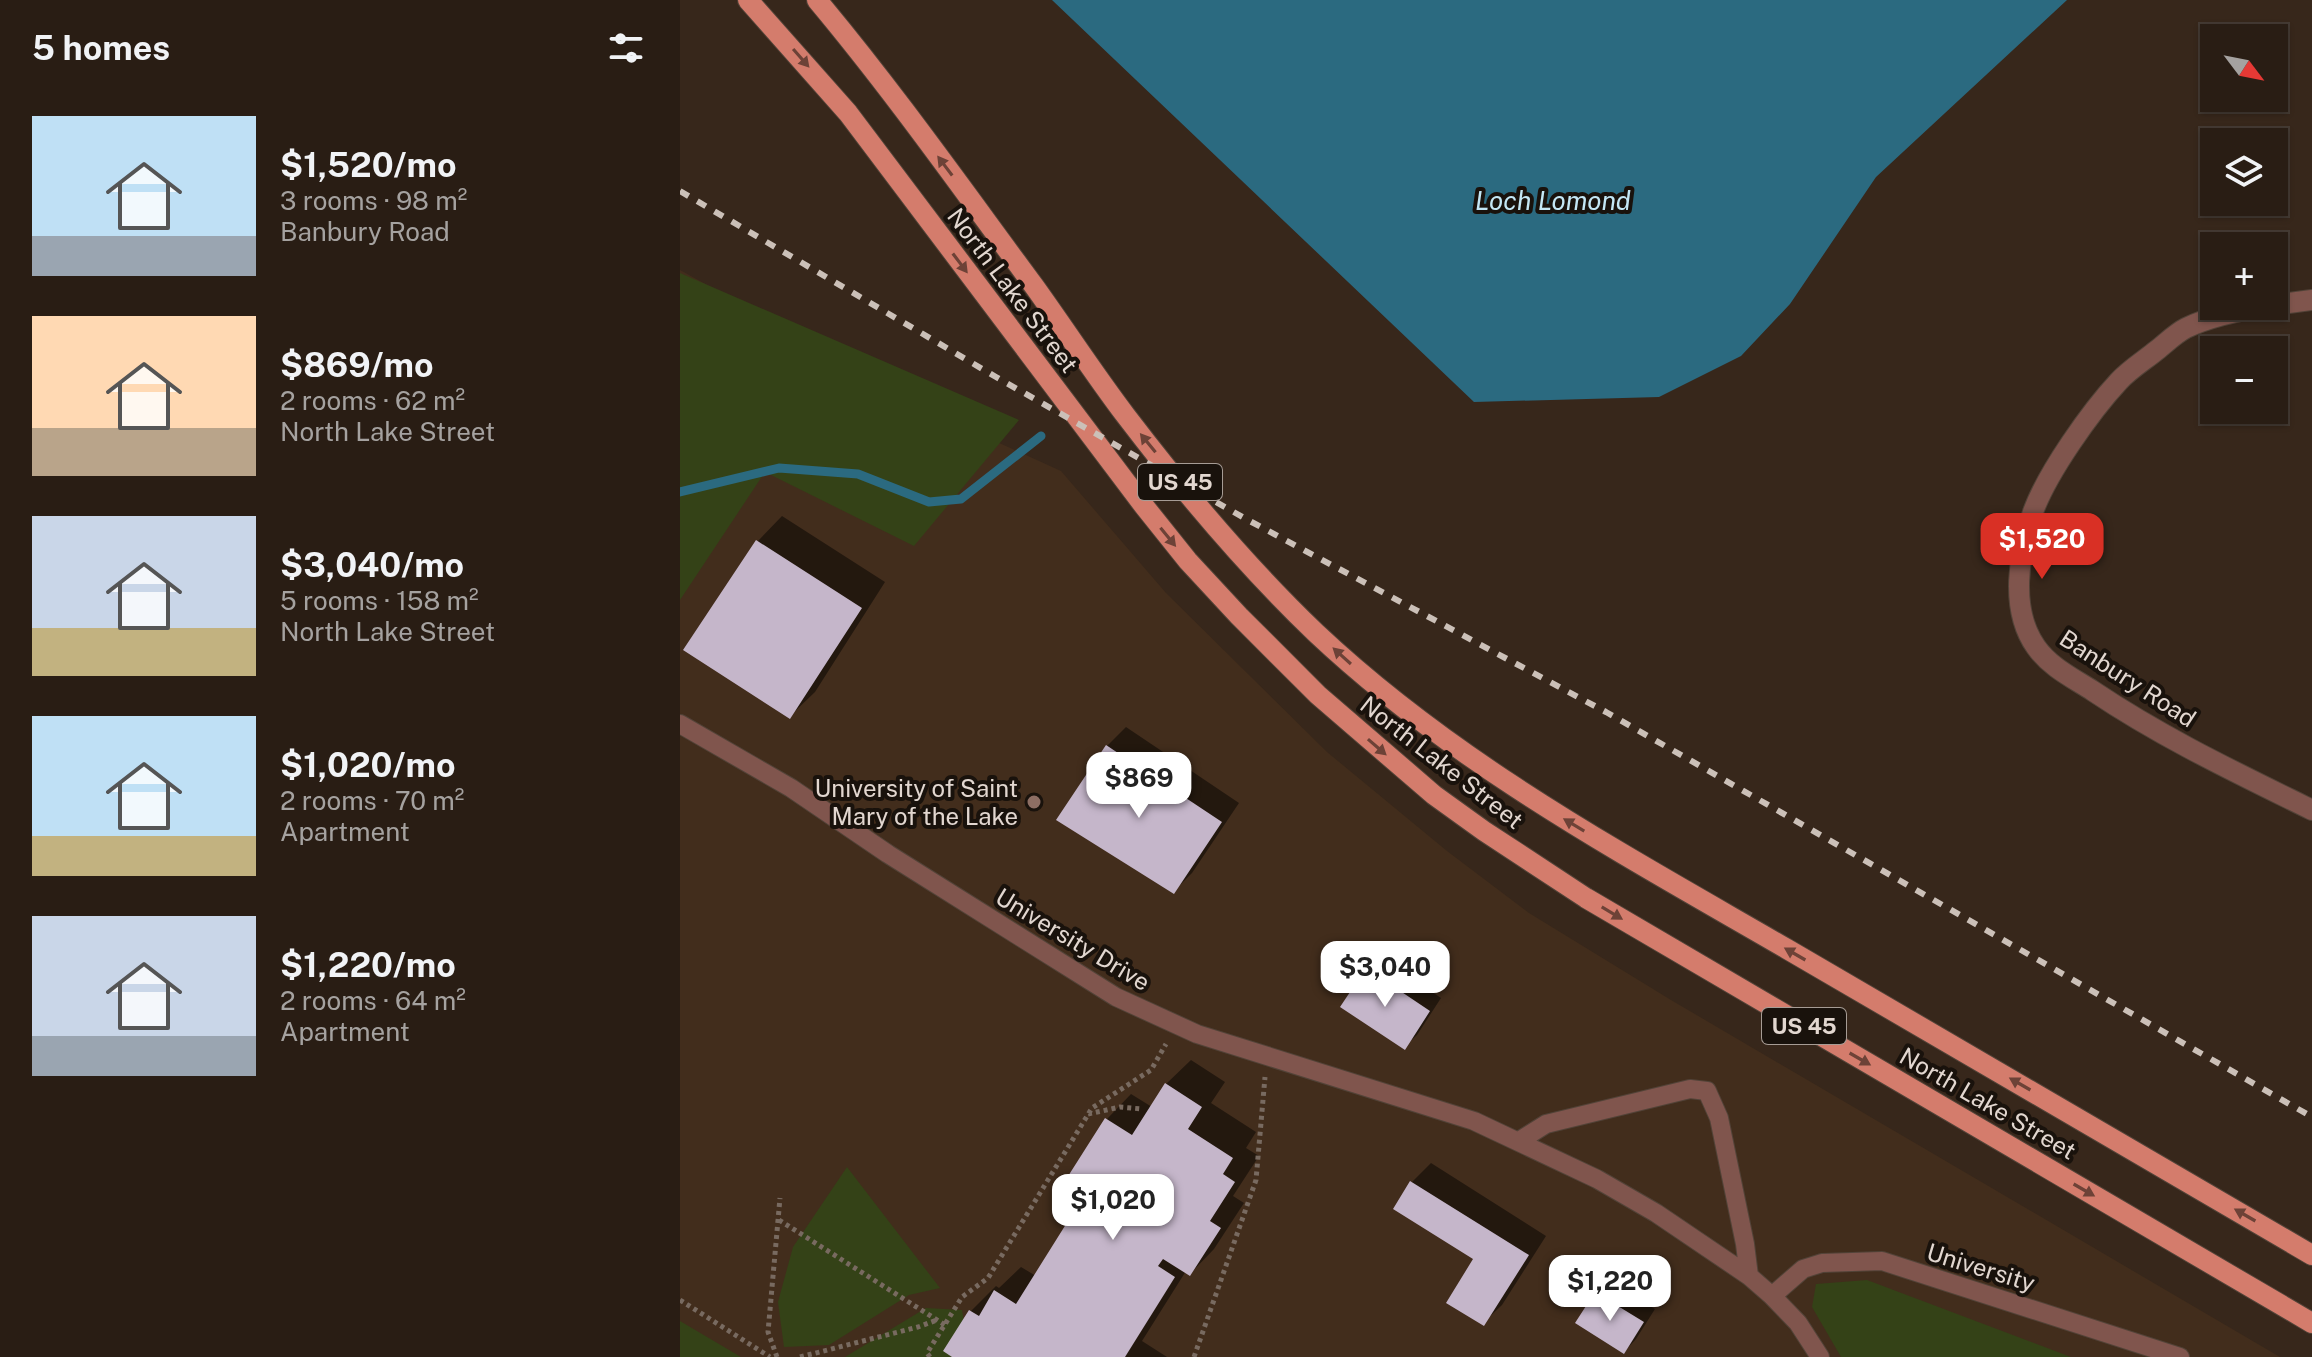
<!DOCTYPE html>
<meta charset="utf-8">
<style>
body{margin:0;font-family:"Public Sans",sans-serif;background:#352a22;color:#f1f3f6;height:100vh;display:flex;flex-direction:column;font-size:30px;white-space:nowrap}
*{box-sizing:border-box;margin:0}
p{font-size:26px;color:#a5a2a0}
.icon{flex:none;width:44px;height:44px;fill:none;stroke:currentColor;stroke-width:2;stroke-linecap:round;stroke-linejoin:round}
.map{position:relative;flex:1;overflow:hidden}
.sheet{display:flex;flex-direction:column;background:#291d14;width:680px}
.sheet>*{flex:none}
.needle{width:52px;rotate:122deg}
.tools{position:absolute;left:1520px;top:24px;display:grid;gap:16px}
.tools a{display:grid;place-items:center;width:88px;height:88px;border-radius:0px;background:#291d14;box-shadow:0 2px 6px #0004,0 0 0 2px #453b34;font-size:40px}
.price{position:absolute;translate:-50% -68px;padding:0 18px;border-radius:16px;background:#fff;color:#222;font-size:26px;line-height:52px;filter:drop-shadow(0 2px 4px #0008)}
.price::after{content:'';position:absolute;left:50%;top:48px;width:24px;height:18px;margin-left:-12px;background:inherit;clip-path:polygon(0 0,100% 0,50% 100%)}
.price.selected{background:#d93025;color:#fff}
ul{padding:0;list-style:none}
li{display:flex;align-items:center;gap:24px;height:200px;padding:0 32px}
li span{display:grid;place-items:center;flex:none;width:224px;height:160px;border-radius:0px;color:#555}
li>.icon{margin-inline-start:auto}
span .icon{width:96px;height:96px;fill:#fffc;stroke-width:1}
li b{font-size:34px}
h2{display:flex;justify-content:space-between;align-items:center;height:96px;padding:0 32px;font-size:34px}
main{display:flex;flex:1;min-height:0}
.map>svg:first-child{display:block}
.built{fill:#422d1c}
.green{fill:#344217}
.water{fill:#2b6a80}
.shadow{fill:#0007}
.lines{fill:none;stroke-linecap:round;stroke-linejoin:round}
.stream{stroke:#2b6a80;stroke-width:9}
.building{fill:#c5b6ca}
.lane-casing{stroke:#524338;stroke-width:20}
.street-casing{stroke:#524338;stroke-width:22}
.primary-casing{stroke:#524338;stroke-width:22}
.path{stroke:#786a60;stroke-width:5;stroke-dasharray:4 4;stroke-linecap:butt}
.lane{stroke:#80554d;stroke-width:18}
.street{stroke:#80554d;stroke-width:20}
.primary{stroke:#d47c6c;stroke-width:20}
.rail{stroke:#cbc0b8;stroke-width:6;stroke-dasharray:10 10;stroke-linecap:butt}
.oneway{fill:#6d4237}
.education-dot{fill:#8d6e63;stroke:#19120c;stroke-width:3}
.labels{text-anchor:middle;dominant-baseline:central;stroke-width:8;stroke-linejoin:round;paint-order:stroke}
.shield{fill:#19120c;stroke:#a69c95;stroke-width:2}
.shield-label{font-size:22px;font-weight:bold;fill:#e2d7d0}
.street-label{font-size:24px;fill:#e2d7d0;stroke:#19120c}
.poi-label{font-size:24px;fill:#e2d7d0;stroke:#19120c;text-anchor:end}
.water-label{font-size:26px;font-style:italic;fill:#c4e7f5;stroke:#19120c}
</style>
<main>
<section class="sheet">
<h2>5 homes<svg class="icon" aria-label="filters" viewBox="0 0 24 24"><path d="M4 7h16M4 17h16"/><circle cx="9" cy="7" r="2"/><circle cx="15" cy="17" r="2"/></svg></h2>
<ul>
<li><span style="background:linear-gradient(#bfe0f5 75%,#9aa5b1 0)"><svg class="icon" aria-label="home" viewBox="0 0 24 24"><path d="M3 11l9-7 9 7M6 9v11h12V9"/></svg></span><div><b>$1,520/mo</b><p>3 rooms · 98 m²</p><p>Banbury Road</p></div></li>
<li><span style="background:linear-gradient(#ffd9b3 70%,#b9a48a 0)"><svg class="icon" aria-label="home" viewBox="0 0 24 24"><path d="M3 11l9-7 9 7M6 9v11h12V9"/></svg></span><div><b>$869/mo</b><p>2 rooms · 62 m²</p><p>North Lake Street</p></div></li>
<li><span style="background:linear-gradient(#c9d6e8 70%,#c2b280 0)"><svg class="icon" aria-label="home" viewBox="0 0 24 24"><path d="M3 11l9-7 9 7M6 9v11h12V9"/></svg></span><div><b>$3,040/mo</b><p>5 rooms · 158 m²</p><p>North Lake Street</p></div></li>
<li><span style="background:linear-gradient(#bfe0f5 75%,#c2b280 0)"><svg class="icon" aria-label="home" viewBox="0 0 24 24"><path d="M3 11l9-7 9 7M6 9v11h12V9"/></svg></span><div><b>$1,020/mo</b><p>2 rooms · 70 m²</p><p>Apartment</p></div></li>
<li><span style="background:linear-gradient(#c9d6e8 75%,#9aa5b1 0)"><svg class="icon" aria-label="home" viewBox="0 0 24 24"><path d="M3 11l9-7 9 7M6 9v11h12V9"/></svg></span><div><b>$1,220/mo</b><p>2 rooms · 64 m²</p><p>Apartment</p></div></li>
</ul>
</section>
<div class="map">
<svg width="1632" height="1357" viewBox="0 0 1632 1357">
<rect width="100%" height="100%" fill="#37271b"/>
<!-- built -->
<path class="built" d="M0,270L284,427L381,471L486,593L647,752L767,851L849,913L991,1000L1600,1357H0Z"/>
<!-- green -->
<path class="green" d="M0,273L339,420L234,546L85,472L0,600Z
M167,1167L260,1288L229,1295L149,1345L104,1347L98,1302L113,1247Z
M1187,1280L1391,1357H1161L1132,1307L1136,1284Z
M246,1308L282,1310L286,1333L271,1357H165Z
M0,1321L61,1357H0Z"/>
<!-- water -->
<path class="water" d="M372,0H1387L1196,177L1110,304L1061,356L979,397L794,402Z"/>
<!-- shadow -->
<path class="shadow" d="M102,516L205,582L135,692L110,716L78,541Z
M446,727L559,803L512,873L494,891L427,746Z
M700,957L761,998L737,1035L724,1047L687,969Z
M511,1060L545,1082L531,1103L576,1132L566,1148L579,1156L553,1196L564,1203L534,1249L510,1274L506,1271L462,1341L487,1357H276L266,1351L291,1311L316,1286L319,1288L341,1267L356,1276L395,1214L403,1206L427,1119L451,1094L472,1107L486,1084Z
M751,1163L866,1236L822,1305L803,1323L796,1259L716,1208L732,1182Z
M929,1281L975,1309L956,1339L944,1352L916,1293Z"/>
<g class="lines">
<!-- stream -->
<path class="stream" d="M0,492L99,468L178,474L249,502L281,499L361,436"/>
</g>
<!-- building -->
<path class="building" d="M76,540L182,608L110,719L3,650Z
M426,745L542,822L494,894L376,820Z
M686,968L750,1011L725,1050L660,1007Z
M485,1083L522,1107L508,1129L553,1158L543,1174L555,1182L530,1221L541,1228L510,1276L483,1259L478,1266L495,1277L445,1357H272L263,1351L289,1310L299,1316L314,1290L336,1304L393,1213L406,1221L410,1213L378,1192L425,1118L452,1135Z
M730,1181L849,1255L804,1326L766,1303L793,1259L713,1209Z
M915,1292L964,1322L944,1354L895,1323Z"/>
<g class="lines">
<defs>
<path id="lane" d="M0,724L111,788L208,854L436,997L517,1034L794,1121L917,1179L976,1213L1069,1276L1092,1296L1118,1323L1140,1357
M839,1141L866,1124L1010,1089L1027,1091L1039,1118L1065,1244L1069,1276
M1092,1296L1123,1269L1142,1263L1202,1261L1500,1357"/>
<path id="street" d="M1594,305L1632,300
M1588,306C1561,310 1531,316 1506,328C1496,333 1486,343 1477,350C1465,360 1450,369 1439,381C1411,411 1367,473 1353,512C1339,553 1329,609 1356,647C1370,667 1393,678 1413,691C1483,738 1557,773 1632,810"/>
<path id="primary" d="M68,0L168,113L464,506L508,561L559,616L638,695L754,795L804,831L906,898L1632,1323
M137,0C214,92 283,190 354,286C385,329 414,374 446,416C504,492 567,567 636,633C775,764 943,854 1107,949C1282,1050 1457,1152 1632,1255"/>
</defs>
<!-- lane casing -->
<use href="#lane" class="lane-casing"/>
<!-- street casing -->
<use href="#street" class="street-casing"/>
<!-- primary casing -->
<use href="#primary" class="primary-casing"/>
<!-- path -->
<path class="path" d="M408,1114L440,1107L462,1109
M99,1220L265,1325
M0,1300L90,1357
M97,1357L88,1332L100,1198
M120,1357L238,1327L257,1320
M250,1357L247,1353L282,1297L308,1278L412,1108L471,1070L486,1044
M514,1357L576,1180L585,1077"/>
<!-- lane -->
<use href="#lane" class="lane"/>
<!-- street -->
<use href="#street" class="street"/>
<!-- primary -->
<use href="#primary" class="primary"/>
<!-- rail -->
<path class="rail" d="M0,191L316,377L566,519L926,712L1632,1117"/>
</g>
<!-- one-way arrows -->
<defs><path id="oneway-solid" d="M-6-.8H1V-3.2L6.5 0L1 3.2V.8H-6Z" transform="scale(2)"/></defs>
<g class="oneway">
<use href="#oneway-solid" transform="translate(121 58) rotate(49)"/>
<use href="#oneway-solid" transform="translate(265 166) rotate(-127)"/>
<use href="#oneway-solid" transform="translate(280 263) rotate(53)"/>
<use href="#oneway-solid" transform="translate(468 443) rotate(-129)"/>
<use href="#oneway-solid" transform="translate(488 537) rotate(51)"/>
<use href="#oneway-solid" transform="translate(662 656) rotate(-138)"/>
<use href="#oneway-solid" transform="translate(697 747) rotate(41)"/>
<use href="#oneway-solid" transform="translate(894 825) rotate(-149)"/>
<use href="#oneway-solid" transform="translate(932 913) rotate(31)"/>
<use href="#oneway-solid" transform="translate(1115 954) rotate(-150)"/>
<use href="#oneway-solid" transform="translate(1180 1059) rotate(30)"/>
<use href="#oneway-solid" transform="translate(1340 1084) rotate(-150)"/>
<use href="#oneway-solid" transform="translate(1404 1190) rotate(30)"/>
<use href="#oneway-solid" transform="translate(1565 1215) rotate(-150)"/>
</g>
<!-- markers -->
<circle class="education-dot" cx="354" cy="802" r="8"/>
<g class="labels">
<!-- shield labels -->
<g class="shield">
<rect x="458" y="464" width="84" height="36" rx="6"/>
<rect x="1082" y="1008" width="84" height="36" rx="6"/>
</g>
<g class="shield-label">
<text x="500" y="482">US 45</text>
<text x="1124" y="1026">US 45</text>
</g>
<!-- street labels -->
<g class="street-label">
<text transform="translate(333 290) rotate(53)">North Lake Street</text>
<text transform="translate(1448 678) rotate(33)">Banbury Road</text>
<text transform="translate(762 762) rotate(38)">North Lake Street</text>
<text transform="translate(393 939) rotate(31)">University Drive</text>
<text transform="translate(1308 1103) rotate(30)">North Lake Street</text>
<text transform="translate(1301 1267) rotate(17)">University</text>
</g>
<!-- poi labels -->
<g class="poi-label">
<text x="338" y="788">University of Saint<tspan x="338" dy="28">Mary of the Lake</tspan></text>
</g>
<!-- water labels -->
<g class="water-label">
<text x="873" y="200">Loch Lomond</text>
</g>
</g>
</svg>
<div class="tools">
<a><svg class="needle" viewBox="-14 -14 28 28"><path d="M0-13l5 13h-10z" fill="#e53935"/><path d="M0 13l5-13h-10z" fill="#a5a2a0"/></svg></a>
<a><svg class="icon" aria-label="layers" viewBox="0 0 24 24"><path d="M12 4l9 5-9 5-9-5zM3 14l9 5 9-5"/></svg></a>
<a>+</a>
<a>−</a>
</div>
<b class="price selected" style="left:1362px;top:581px">$1,520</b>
<b class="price" style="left:459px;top:820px">$869</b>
<b class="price" style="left:705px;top:1009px">$3,040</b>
<b class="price" style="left:433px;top:1242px">$1,020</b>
<b class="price" style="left:930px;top:1323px">$1,220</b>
</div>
</main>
